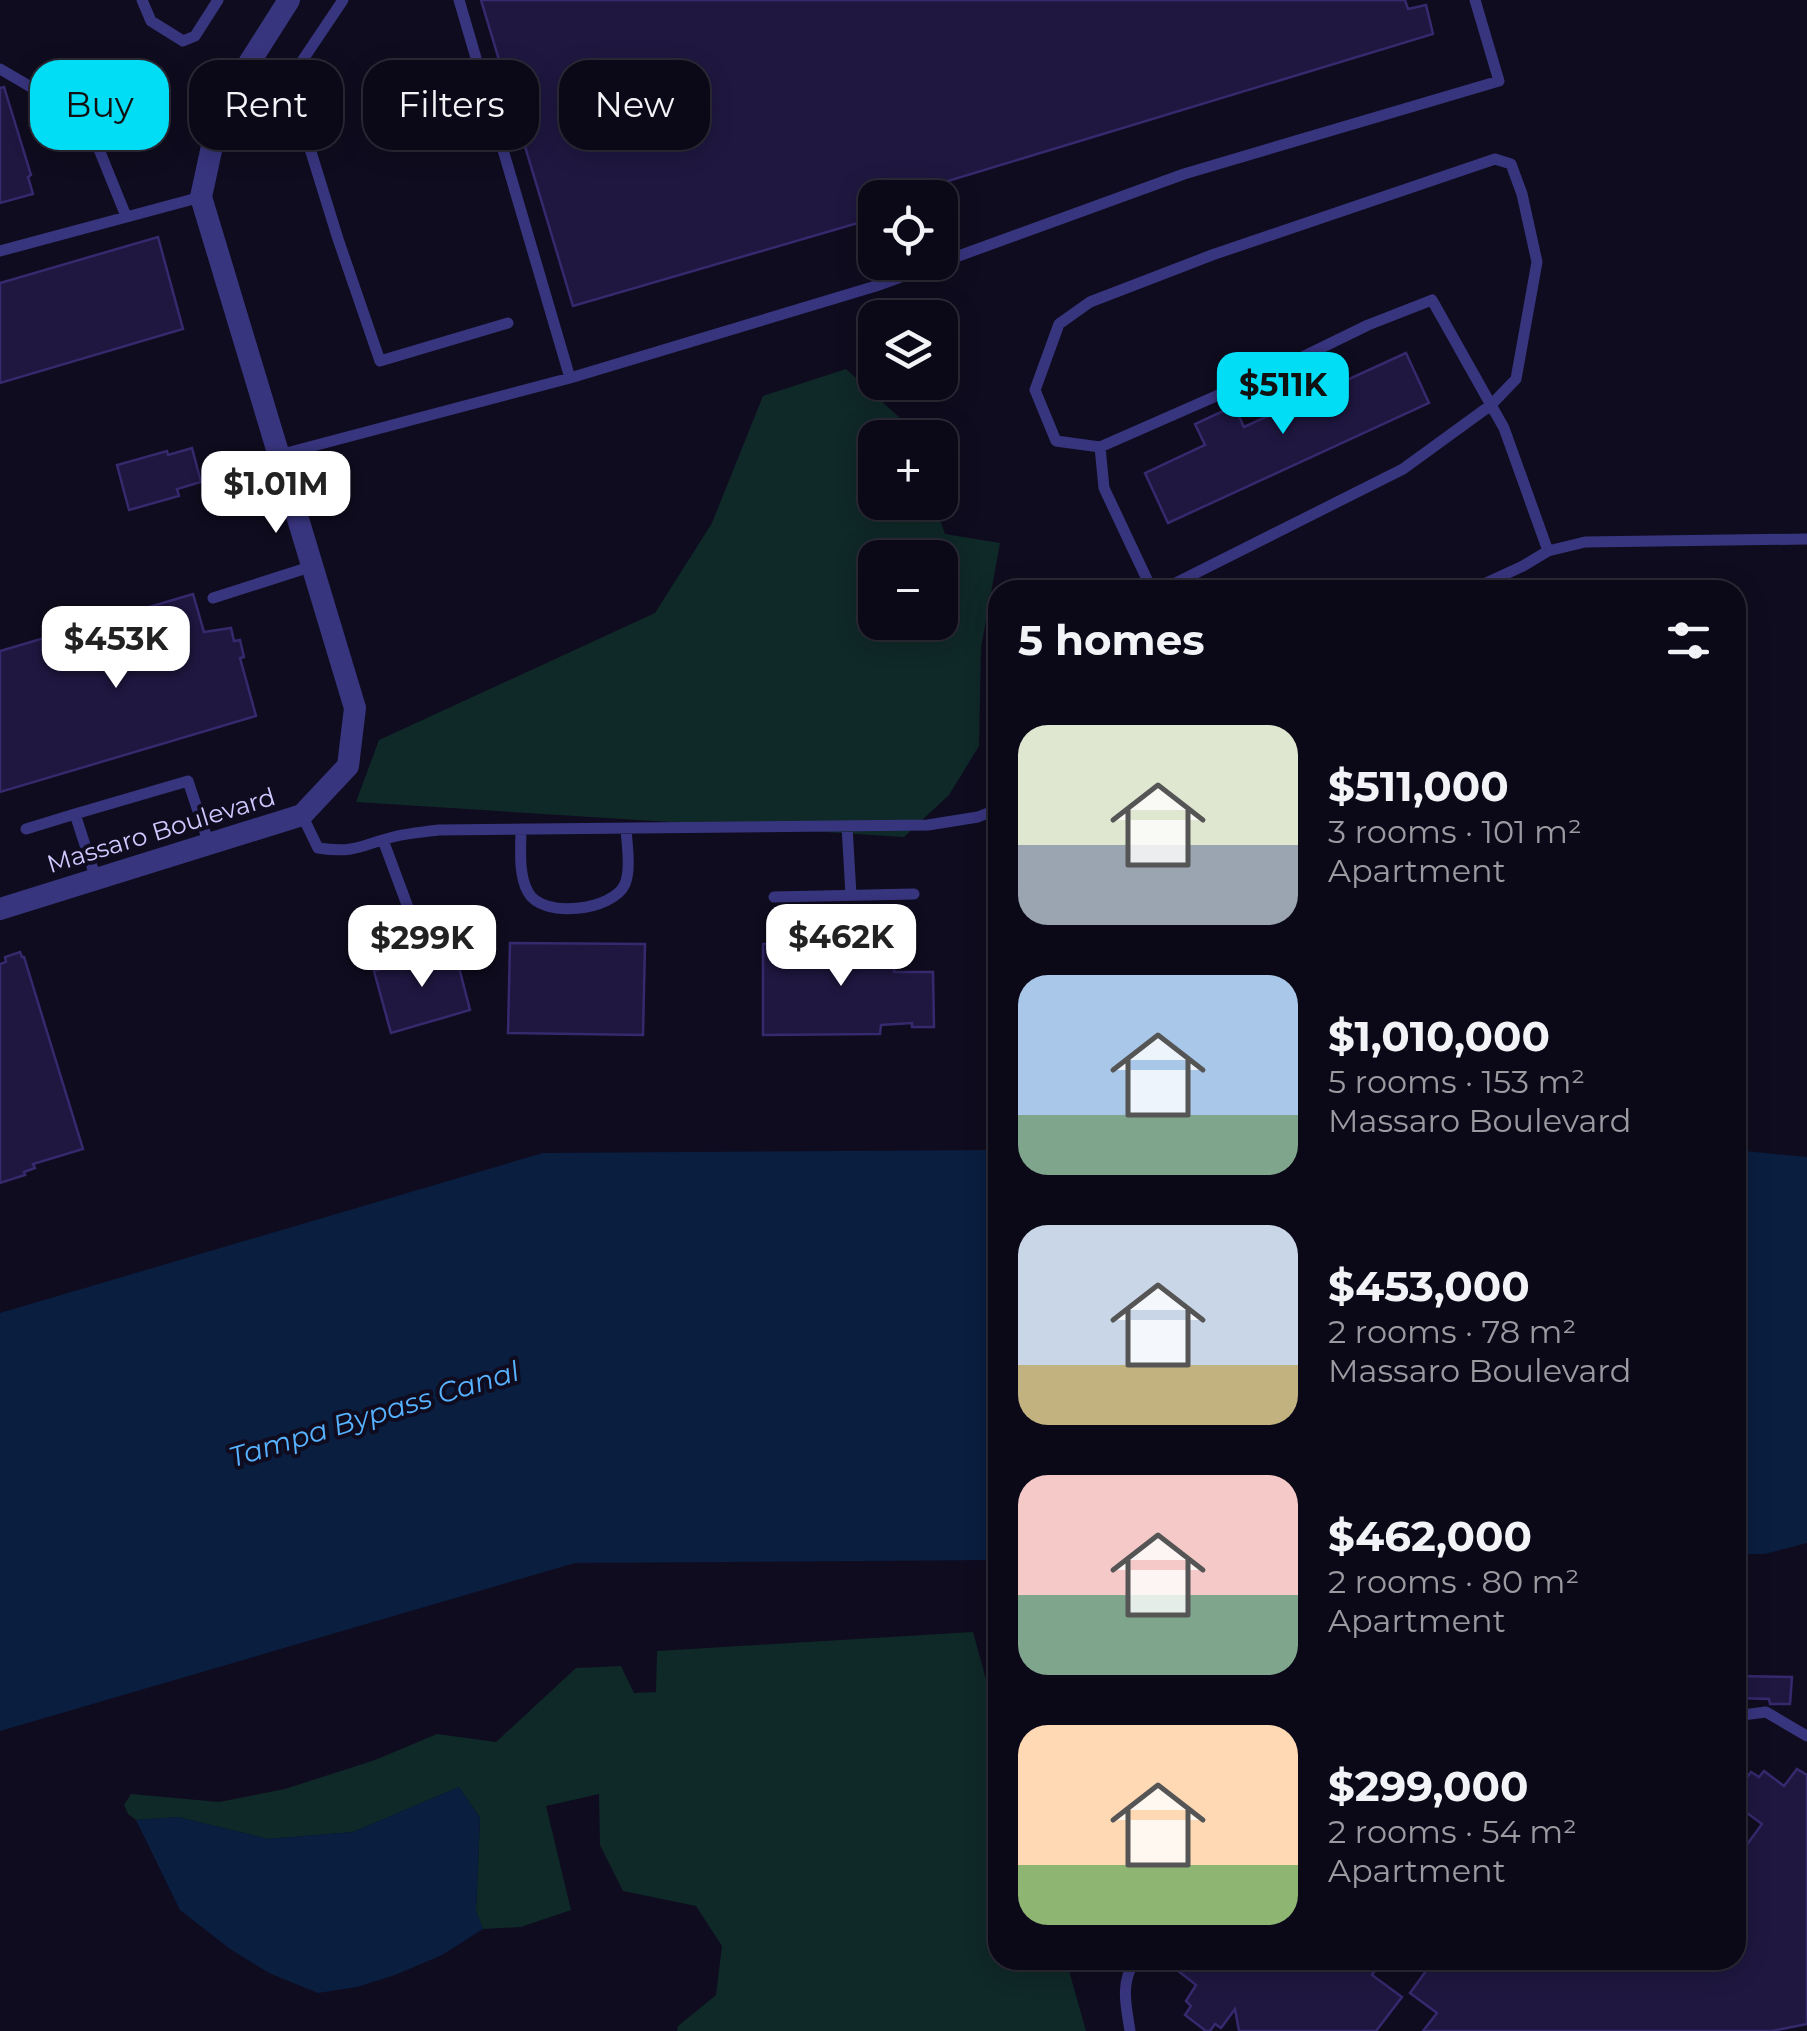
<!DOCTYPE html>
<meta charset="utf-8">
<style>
body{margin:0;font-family:Montserrat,sans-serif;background:#191724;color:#f1f3f6;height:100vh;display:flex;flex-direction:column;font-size:38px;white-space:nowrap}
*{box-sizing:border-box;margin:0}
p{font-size:32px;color:#9a9aa1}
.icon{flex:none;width:55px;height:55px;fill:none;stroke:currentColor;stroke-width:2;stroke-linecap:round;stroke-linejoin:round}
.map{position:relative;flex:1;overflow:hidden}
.drawer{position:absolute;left:988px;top:580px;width:758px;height:1390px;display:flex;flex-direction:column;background:#0b0917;border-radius:30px;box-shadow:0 5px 25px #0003,0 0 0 2px #2b2a36}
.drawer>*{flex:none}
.banner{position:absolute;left:30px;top:60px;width:808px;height:90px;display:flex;gap:20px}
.buttons{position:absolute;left:858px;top:180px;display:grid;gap:20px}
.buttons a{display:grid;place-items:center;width:100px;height:100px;border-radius:20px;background:#0b0917;box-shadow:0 5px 25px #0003,0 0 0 2px #2b2a36;font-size:50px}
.price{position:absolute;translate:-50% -85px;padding:0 22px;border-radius:20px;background:#fff;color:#222;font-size:32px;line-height:65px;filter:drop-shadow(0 2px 5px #0008)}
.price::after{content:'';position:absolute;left:50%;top:60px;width:30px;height:22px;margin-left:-15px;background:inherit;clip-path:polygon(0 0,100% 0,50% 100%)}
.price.on{background:#00ddf4;color:#111}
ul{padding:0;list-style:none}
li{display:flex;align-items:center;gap:30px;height:250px;padding:0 30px}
li span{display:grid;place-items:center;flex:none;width:280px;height:200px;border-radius:30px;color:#555}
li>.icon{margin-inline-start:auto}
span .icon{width:120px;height:120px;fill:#fffc;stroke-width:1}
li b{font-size:42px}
h2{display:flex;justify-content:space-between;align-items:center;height:120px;padding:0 30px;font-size:42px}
.tag{padding:0 35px;border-radius:30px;background:#0b0917;box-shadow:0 5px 25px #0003,0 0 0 2px #2b2a36;font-size:35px;line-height:90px}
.tag.on{background:#00ddf4;color:#111}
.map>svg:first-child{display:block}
.green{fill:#0f2928;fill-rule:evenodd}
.water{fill:#0a1e40}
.building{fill:#1f1740;stroke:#36296d;stroke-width:2.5}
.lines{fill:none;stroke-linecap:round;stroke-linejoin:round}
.lane{stroke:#38357f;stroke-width:11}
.street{stroke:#38357f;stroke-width:22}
.labels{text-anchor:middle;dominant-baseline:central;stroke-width:8;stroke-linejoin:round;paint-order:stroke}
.street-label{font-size:25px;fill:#cfc9ff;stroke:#0f0c1f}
.water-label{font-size:28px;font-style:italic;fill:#57b2ff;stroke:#0f0c1f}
</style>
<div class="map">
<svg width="1807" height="2031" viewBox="0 0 1807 2031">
<rect width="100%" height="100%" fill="#0f0c1f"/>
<!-- green -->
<path class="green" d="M846,369L910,427L914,437L875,438V502L934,503L945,534L1000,543L981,648L979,746L949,795L904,837L356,802L379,740L655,613L712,523L763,396ZM875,558H940V622H875Z
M973,1632L997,1719L998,1960H1066L1086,2031H677L678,2026L716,1995L722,1946L696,1906L623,1891L600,1845L599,1794L546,1806L571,1910L521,1927L483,1929L476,1911L480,1818L459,1787L353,1832L268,1839L178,1817L136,1820L128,1814L124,1805L131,1794L219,1802L285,1789L375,1760L437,1734L496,1742L576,1668L621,1666L634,1693L656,1692L657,1651Z"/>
<!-- water -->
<path class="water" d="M997,1150V1560L575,1563L0,1731V1313L543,1153Z
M1735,1150L1807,1157V1543L1765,1554H1735Z
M459,1787L480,1818L476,1911L483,1929L442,1955L395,1975L357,1987L318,1993L269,1973L230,1949L180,1910L136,1820L178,1817L268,1839L353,1832Z"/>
<!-- building -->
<path class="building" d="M481,0H1405L1408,9L1426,5L1433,34L892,198H875V218L573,306Z
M4,87L31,175L28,177L33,194L0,203V88Z
M158,237L183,329L0,383V283Z
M1406,353L1429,403L1168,523L1145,473L1205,445L1195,424L1234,406L1244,427Z
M192,448L201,482L177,489L179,496L129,510L117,465L167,451L168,455Z
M193,594L204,632L231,628L234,641L240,640L244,657L240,658L256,716L0,792V651Z
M808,940H895L894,972H933L934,1027H912V1023L881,1025L880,1034L763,1035V944L808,943Z
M510,943L645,944L643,1035L508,1033Z
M454,948L470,1010L391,1033L374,971Z
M20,952L22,957H24L83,1149L33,1164L35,1168L24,1172L25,1175L0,1183V964L6,962L5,957Z
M1735,1676L1792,1677L1790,1704H1770L1769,1699L1735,1698Z
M1797,1769L1807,1775V2024L1772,2031H1423L1437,2013L1410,1993L1434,1960H1735V1861L1762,1824L1739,1807L1743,1801L1735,1794L1751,1772L1759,1777L1764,1771L1784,1786Z
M1184,1960H1382L1372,1975L1402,1997L1376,2031H1239L1235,2009L1221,2028L1215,2024L1210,2031H1206L1185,2015L1191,2006L1186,2001L1196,1985L1177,1970Z"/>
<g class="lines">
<!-- lane -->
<path class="lane" d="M142,0L151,21L183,41L195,36L218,0
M343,0L294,73L298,110L338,239L380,361L508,323
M459,0L570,378
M0,69L60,104L96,142L126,216
M1495,159L1511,164L1522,194L1537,262L1516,379L1491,405L1432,300L1368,325L1280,368L1100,447L1056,441L1035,390L1059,324L1090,302L1212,255Z
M0,251L201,197
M1100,447L1104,488L1152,590
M279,455L570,378L876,286L1184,174L1499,81L1475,0
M1162,590L1403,469L1491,405L1504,428L1548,551
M1471,590L1523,566L1548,551L1585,542L1807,539
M213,598L313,566
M302,815L318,848C358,854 362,844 397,836C411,833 425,832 438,830L928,825L978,817L998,809
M847,826L851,895
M26,829L75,814
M521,829C521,848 518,874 528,892C542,919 613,911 625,884C631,869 627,845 626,829
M383,840L416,929
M96,879L75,814L188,781L209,844
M774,897L914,894
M1735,1716L1766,1712L1807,1736
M1130,2031C1126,2005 1120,1984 1135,1960"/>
<!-- street -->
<path class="street" d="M0,909L302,815L348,766L355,708L201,197L220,109L289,0"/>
</g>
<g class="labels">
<!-- street labels -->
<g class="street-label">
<text transform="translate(161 830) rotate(-17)">Massaro Boulevard</text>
</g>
<!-- water labels -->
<g class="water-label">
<text transform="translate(374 1414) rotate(-17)">Tampa Bypass Canal</text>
</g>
</g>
</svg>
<div class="buttons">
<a><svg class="icon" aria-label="locate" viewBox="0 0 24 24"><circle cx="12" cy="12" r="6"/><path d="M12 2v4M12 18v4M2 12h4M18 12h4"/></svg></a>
<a><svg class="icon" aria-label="layers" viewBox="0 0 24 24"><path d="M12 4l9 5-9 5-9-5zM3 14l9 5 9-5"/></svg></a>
<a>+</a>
<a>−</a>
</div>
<b class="price on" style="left:1283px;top:437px">$511K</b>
<b class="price" style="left:276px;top:536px">$1.01M</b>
<b class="price" style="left:116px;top:691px">$453K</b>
<b class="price" style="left:841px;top:989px">$462K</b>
<b class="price" style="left:422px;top:990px">$299K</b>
<div class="banner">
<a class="tag on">Buy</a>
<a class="tag">Rent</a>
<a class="tag">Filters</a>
<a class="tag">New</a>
</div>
<section class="drawer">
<h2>5 homes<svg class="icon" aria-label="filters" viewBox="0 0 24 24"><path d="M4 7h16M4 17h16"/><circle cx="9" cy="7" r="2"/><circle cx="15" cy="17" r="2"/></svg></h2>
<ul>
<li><span style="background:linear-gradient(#dfe7d0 60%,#9aa5b1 0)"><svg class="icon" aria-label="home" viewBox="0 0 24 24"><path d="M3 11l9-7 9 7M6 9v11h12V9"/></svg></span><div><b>$511,000</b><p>3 rooms · 101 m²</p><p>Apartment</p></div></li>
<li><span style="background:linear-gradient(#a9c7e8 70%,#7fa58c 0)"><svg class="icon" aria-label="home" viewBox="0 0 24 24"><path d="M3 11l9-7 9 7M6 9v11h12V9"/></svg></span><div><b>$1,010,000</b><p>5 rooms · 153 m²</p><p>Massaro Boulevard</p></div></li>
<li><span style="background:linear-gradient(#c9d6e8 70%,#c2b280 0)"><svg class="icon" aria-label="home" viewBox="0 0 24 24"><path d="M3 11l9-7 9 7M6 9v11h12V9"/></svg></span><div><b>$453,000</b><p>2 rooms · 78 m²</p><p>Massaro Boulevard</p></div></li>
<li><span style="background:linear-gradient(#f6c9c9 60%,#7fa58c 0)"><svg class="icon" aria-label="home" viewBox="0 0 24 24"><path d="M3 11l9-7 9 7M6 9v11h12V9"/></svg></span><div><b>$462,000</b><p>2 rooms · 80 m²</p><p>Apartment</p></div></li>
<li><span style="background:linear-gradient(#ffd9b3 70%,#8fb573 0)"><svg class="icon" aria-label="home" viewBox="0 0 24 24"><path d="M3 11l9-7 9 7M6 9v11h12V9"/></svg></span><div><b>$299,000</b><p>2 rooms · 54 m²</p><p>Apartment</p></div></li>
</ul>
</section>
</div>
